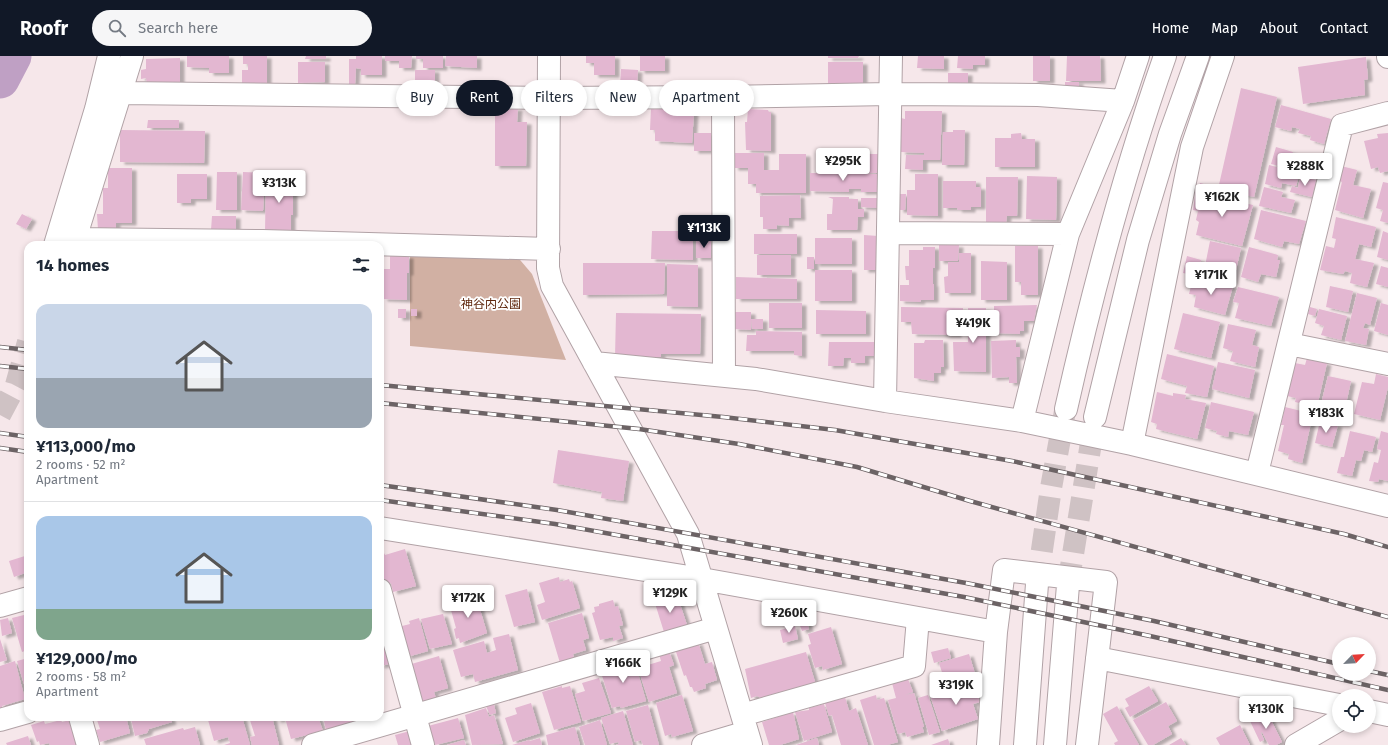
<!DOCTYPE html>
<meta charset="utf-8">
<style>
body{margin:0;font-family:"Fira Sans","Noto Sans JP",sans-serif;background:#f6f6f7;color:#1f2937;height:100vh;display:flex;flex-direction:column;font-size:15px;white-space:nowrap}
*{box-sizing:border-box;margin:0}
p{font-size:13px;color:#747a83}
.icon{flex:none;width:22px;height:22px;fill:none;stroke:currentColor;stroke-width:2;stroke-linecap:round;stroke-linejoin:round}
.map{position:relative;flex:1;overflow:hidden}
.sheet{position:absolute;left:24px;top:185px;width:360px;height:480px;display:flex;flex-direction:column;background:#fff;border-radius:12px;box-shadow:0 2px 6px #0003}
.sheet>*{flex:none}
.hud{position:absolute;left:396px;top:24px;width:380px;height:36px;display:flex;gap:8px}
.needle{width:26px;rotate:65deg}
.tools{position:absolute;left:1332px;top:581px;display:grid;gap:8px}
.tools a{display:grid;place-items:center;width:44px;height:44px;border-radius:50%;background:#fff;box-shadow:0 2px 6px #0003;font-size:20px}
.price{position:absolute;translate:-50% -34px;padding:0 9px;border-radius:4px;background:#fff;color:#222;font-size:13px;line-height:26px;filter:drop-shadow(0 1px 2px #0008)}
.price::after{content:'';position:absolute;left:50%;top:24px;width:12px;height:9px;margin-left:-6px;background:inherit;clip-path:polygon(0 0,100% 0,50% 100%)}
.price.on{background:#111827;color:#fff}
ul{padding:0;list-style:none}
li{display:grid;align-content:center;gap:8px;height:212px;padding:0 12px}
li+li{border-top:1px solid #e0e1e3}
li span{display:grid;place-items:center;height:124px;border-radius:12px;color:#555}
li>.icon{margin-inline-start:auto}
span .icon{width:72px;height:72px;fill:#fffc;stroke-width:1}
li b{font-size:17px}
h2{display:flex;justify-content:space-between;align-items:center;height:48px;padding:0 12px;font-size:17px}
.chip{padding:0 14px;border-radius:18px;background:#fff;box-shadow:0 2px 6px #0003;font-size:14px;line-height:36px}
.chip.on{background:#111827;color:#fff}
header{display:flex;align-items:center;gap:24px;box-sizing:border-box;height:56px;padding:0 20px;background:#111827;color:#fff}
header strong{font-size:19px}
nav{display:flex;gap:22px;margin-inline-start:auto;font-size:14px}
.search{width:280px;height:36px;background:#f6f6f7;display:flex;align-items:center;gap:10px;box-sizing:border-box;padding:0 14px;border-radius:22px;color:#747a83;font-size:15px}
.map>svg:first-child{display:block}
.green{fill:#d1b0a3}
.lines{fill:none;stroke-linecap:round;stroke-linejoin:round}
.river{stroke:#bfa0c4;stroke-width:39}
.building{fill:#e3b7d1;filter:url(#shadow)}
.minor-tunnel{stroke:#cfc2c4;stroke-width:22;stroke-dasharray:22 11;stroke-linecap:butt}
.minor-casing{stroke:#b1a2a6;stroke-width:24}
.minor{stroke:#fff;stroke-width:22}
.rail-casing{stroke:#6c6365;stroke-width:4.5}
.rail{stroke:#fff;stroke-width:3;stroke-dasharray:9;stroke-linecap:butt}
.labels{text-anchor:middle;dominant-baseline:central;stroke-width:3.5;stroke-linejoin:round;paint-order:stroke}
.park-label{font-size:12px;fill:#60280e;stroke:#fff}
</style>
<header>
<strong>Roofr</strong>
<div class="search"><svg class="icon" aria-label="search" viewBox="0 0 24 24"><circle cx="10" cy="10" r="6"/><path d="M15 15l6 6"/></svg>Search here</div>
<nav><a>Home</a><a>Map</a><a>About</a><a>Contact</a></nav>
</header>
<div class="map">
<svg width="1388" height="689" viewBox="0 0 1388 689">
<defs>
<filter id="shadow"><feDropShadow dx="4.5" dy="2.5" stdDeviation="1" flood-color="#0004"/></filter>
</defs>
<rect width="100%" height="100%" fill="#f6e7ea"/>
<!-- green -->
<path class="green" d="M410,198H515L532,218L566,304L410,290Z"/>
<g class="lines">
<!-- river -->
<path class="river" d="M0,23L12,0"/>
</g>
<!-- building -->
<path class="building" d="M187,0H229V17H209V12L187,11Z
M243,0H267V28L242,27V14H248V8H243Z
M306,0H326V3H305Z
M356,0H382V19H361V13L356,12L355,28H349V3H356Z
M385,0H412L411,12H399V5H385Z
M416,0H443V12H423V3H416Z
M446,0H477V12L445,10Z
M586,0H615V19H594V7H586Z
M640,0H665V15H640Z
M828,0H859L858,2H828Z
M918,0H944V13L917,12Z
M958,0H985V9H973V13L957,12Z
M1033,0H1050V25H1033Z
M1067,0H1100L1101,25H1066Z
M1366,1L1368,23L1364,24L1365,39L1303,48L1298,11Z
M180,2V27L147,28L146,22L141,23V14L146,13V3Z
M298,6H325V26L298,27Z
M828,6H863V30H828Z
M621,13L638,14L637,30L620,29Z
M415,14H435V28H415Z
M948,17H968V33L948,32Z
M1065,26H1079V31H1065Z
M1241,32L1277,41L1254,141L1218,133Z
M1281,49L1331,63L1324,88L1310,84L1311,80L1298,77L1300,73L1292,71L1291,75L1275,71Z
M495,52H518L517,66H527L526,110H495Z
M651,52L694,55L692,87L655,85V74H650Z
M748,53L768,54L769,56H771V95L746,94L745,66H747Z
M905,55H942L940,104H923V114L905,113L906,99H924V97L901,96V62L905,63Z
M148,64H179V72H147Z
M120,74L205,75L204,107L120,106Z
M953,74H965L964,109H942L943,76H953Z
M694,77H711V95H694Z
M1021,77L1022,83H1035V111H995V82H1011V78Z
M1388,77V115L1380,117L1378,111L1371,113L1364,85L1378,82L1377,78Z
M1276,91L1293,96L1292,99L1306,102L1303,116L1271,108Z
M733,97H764V114H779V98H806V137H756V128H748V112H734Z
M864,98H878V117H863Z
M1269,109L1300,117L1296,130L1282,127L1281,132L1265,128Z
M1341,110L1357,114L1353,129L1371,133L1363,162L1335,154L1342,126L1337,124Z
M108,112H132V167H116V174H98L97,158H103V132H108Z
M217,116H237V154H216Z
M243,116L265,117L263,155L241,154Z
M810,117L877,118V136H861V133H849V136L810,135Z
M177,118H207V143H191V147H177Z
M915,118H938V160L907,159V134H915Z
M266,120H287V128H293V159H291V175L265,176Z
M1027,120L1057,121L1056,164L1026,163Z
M1300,120L1316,124L1312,141L1290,136L1292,130L1298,132Z
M986,121H1018L1017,160H1007L1006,167L986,166Z
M943,125H976V131H981V151H971V154H958L957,152H943Z
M1383,126L1388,127V167L1380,165L1383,154L1376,152Z
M1200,127L1212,130L1211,135L1199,132Z
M1264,131L1283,136L1281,141L1295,144L1291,157L1259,150Z
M1196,133L1211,138V140L1253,149L1242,190L1196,179L1199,166L1196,164L1198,155L1193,154Z
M899,138H906L905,154H899Z
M800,139L801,162H789V170L777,169V173H763V161H760V140Z
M828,141H849V143H858V153H864V161H858L857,174H827V158H832L833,143Z
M861,142H878L877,152L861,151Z
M1261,154L1306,165L1299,188L1284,185L1282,191L1254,183Z
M22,158L32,163L26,173L16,168Z
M212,160H236V175L211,174Z
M1336,161L1376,171L1371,191L1359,188L1355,203L1374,207L1367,231L1350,227L1352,217L1345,215L1343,218L1320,214L1326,190L1334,192L1336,183L1332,182Z
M652,175H693V204L651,203Z
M696,175H711V182H696Z
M1383,175L1388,177V204L1377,201Z
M754,178H797V198H754Z
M864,179L878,180V214H864Z
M815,182H852V208H815Z
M696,184H711V202H696Z
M1210,185L1241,192L1233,227L1203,220Z
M939,189H959L958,205H939Z
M1015,190H1038V239H1021V226H1015Z
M923,191H935V212H933V228H934V244H921L920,246L900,245V229H909V224H906L905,210H909V194H923Z
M1249,191L1278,199L1277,204H1280L1276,221L1261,218L1258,226L1241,221Z
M959,197H971V237H945L944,221L948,220V206H959Z
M757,199H791V219H757Z
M390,200H409V217H407V244L383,243L382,213H390Z
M1187,200L1201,204L1197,220L1183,217Z
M807,201H814V213H807Z
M981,205L1007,206V244H981Z
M583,207H665L664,238L583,239Z
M667,208L698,209V251L667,250Z
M1381,210L1388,212V231L1376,228Z
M815,214H852V245H815Z
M736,221L797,223V243H736Z
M1193,222L1211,228L1212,224L1233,230L1225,259L1194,251L1196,239L1189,238Z
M1330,230L1353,235L1348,256L1326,251Z
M1238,231L1279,241L1271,270L1235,262L1239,247L1233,246Z
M1357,237L1377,242L1370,269L1365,267L1363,272L1369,273L1366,289L1345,285Z
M769,247H802V272H769Z
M1381,247L1388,249V279L1374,275Z
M1037,249L1034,265H1020H1024V275H1020V278L994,277V250Z
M901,251L963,252V271L957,270V279L912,278L911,266H901Z
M1310,251L1317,253L1315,260L1308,258Z
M968,252H986V316L954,315L953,286H968Z
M398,253H406V262H398Z
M411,253H417V260H411Z
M1319,253L1347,260L1341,284L1321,279L1324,270L1315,267Z
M816,254L866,255V278H816Z
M734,256H751V274L734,273Z
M616,257L701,258L700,298H661V301H615Z
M1183,257L1220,266L1211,302L1174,293Z
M751,263H763V273H752Z
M1228,268L1256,274L1252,289L1259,291L1255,311L1230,305L1233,295L1223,292Z
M756,275L802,276V300L794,299V295H746L747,279H756Z
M925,284H943L944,311H941V317H934V325L914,322V287H924Z
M1016,284V291H1020V301H1016L1017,327H1009V321L992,322L991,285Z
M829,286H875L874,300H865V307H851V302H844L843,310H828Z
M1167,298L1214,310L1207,341L1185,337L1187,330L1161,323Z
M1307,302L1327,307L1317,351L1295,346L1296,342L1287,340L1295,307L1305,309Z
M1218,306L1255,314L1249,342L1212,333Z
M1376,318L1388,321V331L1380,364L1354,358L1362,326L1374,328Z
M1328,320L1351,325L1344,357L1337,356L1336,360L1319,356Z
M1157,336L1173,340V337L1186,339L1185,343L1206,347L1197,383L1156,373L1157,368L1151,366Z
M1211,346L1254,356L1248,379L1229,375L1228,381L1216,378L1217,375L1205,372Z
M1285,351L1313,358L1302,407L1288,403L1289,398L1278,395L1284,369H1281Z
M1320,365L1338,369L1332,391L1315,387Z
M1350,375L1376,381L1372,396L1364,394L1361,405L1356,404L1352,420L1337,417L1341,401H1344Z
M1381,375L1388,377V425L1379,423L1378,426L1369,425L1374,406L1378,407L1381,394L1377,393Z
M558,394L629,405L623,445L601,442L602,436L553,427Z
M405,493L416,530L393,536L391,527L386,529L380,509V498L384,497L385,499Z
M28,499V526L25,517L14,521L9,505Z
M559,521L560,526L569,523L570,526L572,525L580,552L542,564L537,549L545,546L539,527Z
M527,533L535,566L514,571L505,539Z
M662,539L664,546L678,542L687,569L664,576L653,541Z
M476,540L487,577L460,587L459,582L456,583L454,573L456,572L449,547Z
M613,544L615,551L618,550L623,569L619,570L623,582L613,585V581L600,584L592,557L595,556L594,551L599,550V548Z
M582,557L589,582L583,584L586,594L573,598L574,602L560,607L548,567Z
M28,558V594L22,596L12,562Z
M443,558L452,588L430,593L421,563Z
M8,562L12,577L2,580L0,564Z
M419,562L428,595L407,601L398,571L410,568L409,565Z
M807,565L809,573L802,575L799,567Z
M795,570L798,583L783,587L780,574Z
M831,571L842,608L823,614L822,610L815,612L808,589L811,588L808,578Z
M380,578L389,608L380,610Z
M509,578L518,614L475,626L473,618L461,621L453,594L484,585L487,597L496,594L493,582Z
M0,583L7,604L0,606Z
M698,586L705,608L712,606L717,624L705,628L706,632L694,636L692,631H690L686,619L684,620L675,593Z
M948,592L951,602L934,607L931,596Z
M669,595L674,609L669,611L677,637L649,646L638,612L661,605L659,598Z
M806,596L815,626L761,642L757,640L751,642L745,613Z
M969,598L976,621L946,629L939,607Z
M439,600L448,632L434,636L436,643L418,648L408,609Z
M28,602V641L17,605Z
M634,603L646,645L621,652L620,650L612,652L600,613Z
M15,605L25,643L2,650V653H0V610Z
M599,622L611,657L583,665L575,638L585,635L582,627Z
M908,623L913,636L905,639L914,637L924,671H922L924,676L907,681L905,676L898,678L888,644L896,642L892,627Z
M973,625L980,646L973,648L978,663L942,675L931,642L940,639L939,636Z
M562,630V632L570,630L581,666L554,674L542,636Z
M1149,630L1158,645L1130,661L1125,652L1129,650L1125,643Z
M682,639L693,675L672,681L671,678L665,680L656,647Z
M876,639L877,644L884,642L898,686L887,689H874L860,644Z
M928,639L940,676L929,679L918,642Z
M845,641L849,655L856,652L868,689H841L832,659L829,660L825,647Z
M493,645L496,657L490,659L485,648Z
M1166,646L1177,665L1168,670L1172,678L1153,689H1148L1133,664Z
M531,647L540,677L513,686L505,662L517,658L515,652Z
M824,648L832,676L804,685L795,656L809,654V652Z
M648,649L659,689H643L641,684L635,686L626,655Z
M1117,650L1139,689H1115L1114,687L1118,685L1103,658Z
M486,652L489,661L494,659L503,688L472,689L465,659Z
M623,655L633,689H616L619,688L618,686L610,688L601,662Z
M793,656L799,683L780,689H769L762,666Z
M1267,656L1282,686L1276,689H1269L1262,676L1261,677L1264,684L1260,686L1250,665Z
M96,661H126L130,677L100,686L96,674L100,673Z
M139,661H170L172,666L149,673L147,677L135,680L131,663Z
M218,661H242L250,689H224L230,687L228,681L214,685L208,664Z
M249,661H272L279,689H252L250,681L255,680Z
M276,661H318L323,675L291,683L285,662L277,664Z
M323,661H364L365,663L326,674Z
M458,662L464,682L435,689L433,682H431L428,670Z
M61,664L62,666L70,664L77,689H50L49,687L40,689L39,685L37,686L31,669L44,665L45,668Z
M600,664L607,689H585L579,671Z
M1240,669L1250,689H1220L1216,682Z
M195,671L200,689H146L144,683L183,672L184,674Z
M575,671L580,689H548L546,679Z
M410,675L414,689H398L395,679Z
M28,680L31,689H7L6,687Z
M540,682L542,689H512L529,684L530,685Z
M817,682L819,689H796Z
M1181,682L1186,689H1169Z
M948,683L950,689H931Z
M464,684L466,689H447Z"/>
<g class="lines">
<!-- minor-tunnel -->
<path class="minor-tunnel" d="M0,359L16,329L28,286
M1037,528L1051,432L1065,355
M1068,529L1095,362"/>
<defs>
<path id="minor" d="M132,0L75,183L263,185L549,193
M549,0L548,212L552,230L688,478L751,689
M1388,0V1
M120,37L550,42L723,41L890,38L1038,39L1123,45
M723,41L724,319
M888,177L1068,178
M55,189L96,53L109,0
M1289,288L1388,308
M594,307L756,323L885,345L1022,365L1132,388L1388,450
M885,345L891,0
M1066,353C1093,233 1124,116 1165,0
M1095,361L1138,184L1170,78L1198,0
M1022,365L1068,178L1123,45L1138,0
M1132,388L1192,91L1223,0
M1257,417L1342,69L1388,57
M380,472L702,523L996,576
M380,534L423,689
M0,550L28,542
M1097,602L1339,649
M1369,655L1388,659
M742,659L914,610L918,562
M80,661L88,689
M0,664L28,656
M313,689L716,572
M703,689L747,676
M988,689L996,576L1004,514L1106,526L1087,689
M1025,689L1037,528
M1055,689L1068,529
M1296,689L1339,664"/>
</defs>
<!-- minor casing -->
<use href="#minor" class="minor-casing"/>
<!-- minor -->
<use href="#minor" class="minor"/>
<defs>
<path id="rail" d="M0,291L28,294
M0,310L28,313
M380,329L723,361L835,374L1012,405L1344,478L1388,491
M380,347L639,373L739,388L857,411L970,445L1388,561
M0,377L28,381
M0,392L28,396
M380,429L557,454L966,527L1154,565L1339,608
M380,444L555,468L964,541L1150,580L1388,634
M1369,615L1388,619"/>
</defs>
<!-- rail casing -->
<use href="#rail" class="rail-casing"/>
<!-- rail -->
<use href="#rail" class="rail"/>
</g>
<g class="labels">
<!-- park labels -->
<g class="park-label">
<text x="491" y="248">神谷内公園</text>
</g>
</g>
</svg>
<div class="tools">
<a><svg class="needle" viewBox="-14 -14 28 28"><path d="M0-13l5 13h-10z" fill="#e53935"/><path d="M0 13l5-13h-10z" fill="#747a83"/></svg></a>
<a><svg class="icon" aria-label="locate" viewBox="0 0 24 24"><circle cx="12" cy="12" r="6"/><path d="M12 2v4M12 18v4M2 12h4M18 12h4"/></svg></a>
</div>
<b class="price" style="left:843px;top:126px">¥295K</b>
<b class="price" style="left:1305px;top:131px">¥288K</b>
<b class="price" style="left:279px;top:148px">¥313K</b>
<b class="price" style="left:1222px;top:162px">¥162K</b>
<b class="price on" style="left:704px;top:193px">¥113K</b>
<b class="price" style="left:1211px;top:240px">¥171K</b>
<b class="price" style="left:973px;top:288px">¥419K</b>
<b class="price" style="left:1326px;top:378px">¥183K</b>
<b class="price" style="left:670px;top:558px">¥129K</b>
<b class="price" style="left:468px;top:563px">¥172K</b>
<b class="price" style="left:789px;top:578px">¥260K</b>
<b class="price" style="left:623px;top:628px">¥166K</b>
<b class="price" style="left:956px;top:650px">¥319K</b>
<b class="price" style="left:1266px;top:674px">¥130K</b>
<div class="hud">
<a class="chip">Buy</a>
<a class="chip on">Rent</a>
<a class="chip">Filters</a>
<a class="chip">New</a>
<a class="chip">Apartment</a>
</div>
<section class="sheet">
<h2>14 homes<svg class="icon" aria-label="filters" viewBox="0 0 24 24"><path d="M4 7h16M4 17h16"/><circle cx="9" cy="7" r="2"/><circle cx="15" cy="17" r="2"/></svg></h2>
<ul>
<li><span style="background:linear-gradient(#c9d6e8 60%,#9aa5b1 0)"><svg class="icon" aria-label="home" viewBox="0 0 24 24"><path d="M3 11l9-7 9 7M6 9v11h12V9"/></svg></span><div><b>¥113,000/mo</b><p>2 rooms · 52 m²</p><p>Apartment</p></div></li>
<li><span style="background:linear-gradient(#a9c7e8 75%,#7fa58c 0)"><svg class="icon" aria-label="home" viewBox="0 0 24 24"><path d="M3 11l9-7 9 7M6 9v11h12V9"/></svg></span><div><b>¥129,000/mo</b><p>2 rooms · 58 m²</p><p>Apartment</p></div></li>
</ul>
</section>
</div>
